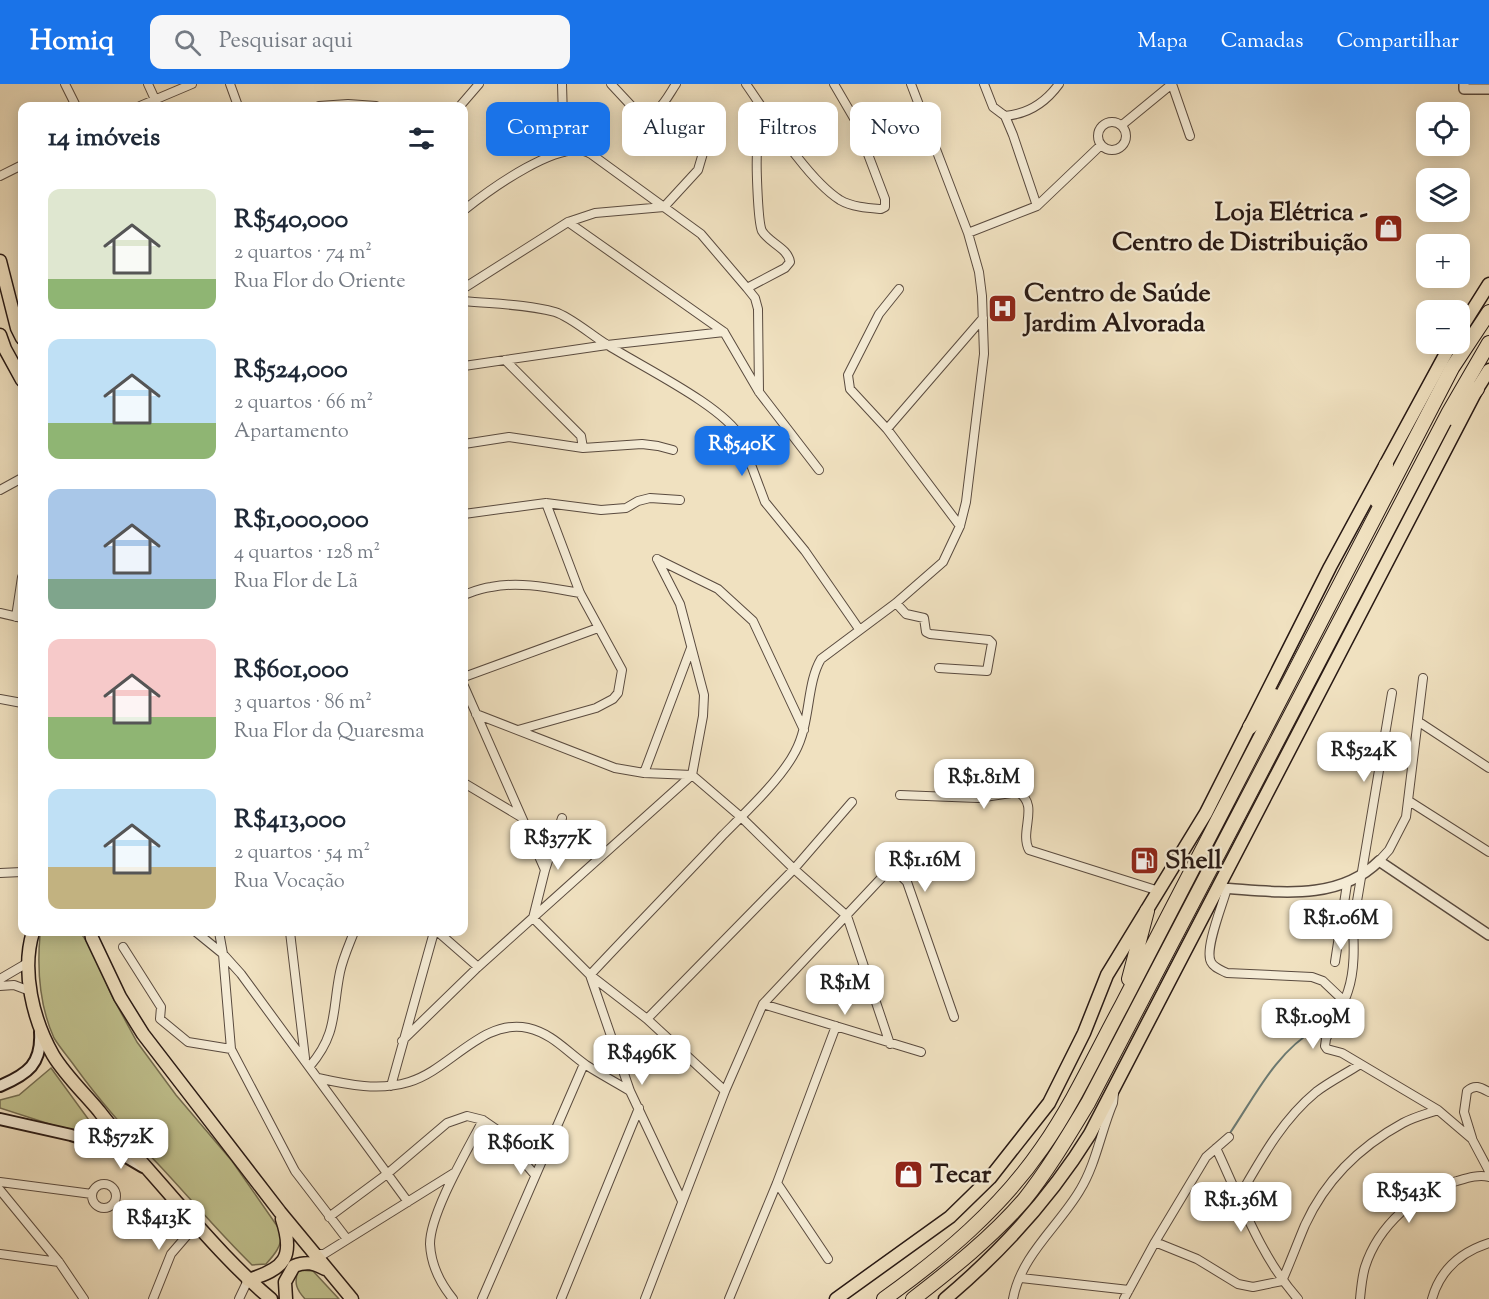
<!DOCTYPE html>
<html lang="pt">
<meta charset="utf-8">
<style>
body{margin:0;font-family:"Sorts Mill Goudy",serif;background:#f6f6f7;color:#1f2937;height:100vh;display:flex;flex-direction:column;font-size:22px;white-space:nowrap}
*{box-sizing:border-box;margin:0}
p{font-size:20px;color:#747a83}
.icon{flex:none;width:33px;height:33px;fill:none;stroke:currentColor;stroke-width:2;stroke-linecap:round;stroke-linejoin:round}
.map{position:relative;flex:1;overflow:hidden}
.drawer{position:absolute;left:18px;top:18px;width:450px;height:834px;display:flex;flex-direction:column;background:#fff;border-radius:12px;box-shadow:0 3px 15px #0003}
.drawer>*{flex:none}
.guide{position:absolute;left:486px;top:18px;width:570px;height:54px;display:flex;gap:12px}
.tools{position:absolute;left:1416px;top:18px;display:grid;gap:12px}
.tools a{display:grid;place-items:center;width:54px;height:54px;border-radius:12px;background:#fff;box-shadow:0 3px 15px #0003;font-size:30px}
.price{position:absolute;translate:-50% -51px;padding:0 14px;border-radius:12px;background:#fff;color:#222;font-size:20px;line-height:39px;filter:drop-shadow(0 2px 3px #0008)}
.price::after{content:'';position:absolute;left:50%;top:36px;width:18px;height:14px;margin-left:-9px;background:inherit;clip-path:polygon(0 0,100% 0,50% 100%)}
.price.active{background:#1a73e8;color:#fff}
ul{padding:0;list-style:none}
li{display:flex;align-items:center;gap:18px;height:150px;padding:0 30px}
li span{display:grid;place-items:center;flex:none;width:168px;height:120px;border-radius:12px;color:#555}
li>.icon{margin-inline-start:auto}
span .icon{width:72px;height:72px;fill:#fffc;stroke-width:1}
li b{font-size:26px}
h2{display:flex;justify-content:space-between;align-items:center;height:72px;padding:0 30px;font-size:26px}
.chip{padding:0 21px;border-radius:12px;background:#fff;box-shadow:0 3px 15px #0003;font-size:21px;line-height:54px}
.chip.active{background:#1a73e8;color:#fff}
header{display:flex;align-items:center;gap:36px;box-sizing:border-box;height:84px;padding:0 30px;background:#1a73e8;color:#fff}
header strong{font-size:28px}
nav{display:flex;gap:33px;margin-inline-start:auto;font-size:21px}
.search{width:420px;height:54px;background:#f6f6f7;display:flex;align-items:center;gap:15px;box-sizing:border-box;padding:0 21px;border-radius:12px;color:#747a83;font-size:22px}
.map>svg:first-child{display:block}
.green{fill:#c0c18e;stroke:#746d51;stroke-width:1.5}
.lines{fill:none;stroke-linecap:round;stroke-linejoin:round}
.stream{stroke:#6c7b74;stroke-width:2}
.minor-casing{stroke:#5a4b3f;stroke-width:10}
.tertiary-casing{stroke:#5a4b3f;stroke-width:12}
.secondary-casing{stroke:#281914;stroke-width:14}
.primary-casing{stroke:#281914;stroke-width:15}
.motorway-casing{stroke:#281914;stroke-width:16}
.minor{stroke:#f5ecd6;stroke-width:8}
.tertiary{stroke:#f5ecd6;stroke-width:9}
.secondary{stroke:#f5ecd6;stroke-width:10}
.primary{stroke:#f0e1c0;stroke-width:12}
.motorway{stroke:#f0e1c0;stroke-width:14}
.labels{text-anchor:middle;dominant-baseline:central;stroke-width:4.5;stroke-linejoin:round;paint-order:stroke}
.poi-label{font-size:26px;font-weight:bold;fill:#281914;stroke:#f5ecd6;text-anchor:start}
</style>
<header>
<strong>Homiq</strong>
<div class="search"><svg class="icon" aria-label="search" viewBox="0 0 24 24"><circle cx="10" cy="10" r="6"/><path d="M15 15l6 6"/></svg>Pesquisar aqui</div>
<nav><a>Mapa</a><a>Camadas</a><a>Compartilhar</a></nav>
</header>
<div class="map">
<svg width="1489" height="1215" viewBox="0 0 1489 1215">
<rect width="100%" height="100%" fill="#f0e1c0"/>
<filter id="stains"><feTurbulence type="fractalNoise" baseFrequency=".00333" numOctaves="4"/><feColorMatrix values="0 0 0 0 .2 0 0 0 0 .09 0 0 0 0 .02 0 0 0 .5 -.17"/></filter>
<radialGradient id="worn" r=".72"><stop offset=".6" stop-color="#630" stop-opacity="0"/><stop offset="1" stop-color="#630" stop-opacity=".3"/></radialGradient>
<!-- green -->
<path class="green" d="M46,848H80L90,862L112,912L137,958L176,1011L232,1077L282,1149C281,1163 275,1170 266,1180L252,1181C219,1149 190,1114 159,1081C128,1049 102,1020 76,984C69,974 60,964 54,954C39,921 37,886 40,851Z
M51,984L105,1058L0,1024V1016L19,1011Z
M298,1186L313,1187L339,1215H305C296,1205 294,1199 298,1186Z"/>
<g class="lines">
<!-- stream -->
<path class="stream" d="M1230,1049C1255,1012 1276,968 1316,945"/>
<defs>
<path id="minor" d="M65,0L76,22
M148,0L158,22
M230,0L238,22
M562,0L564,68
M611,0L638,29C657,37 667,13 676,0
M746,0C769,33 807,95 840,116C852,123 868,124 881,125L885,123V115L855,36L834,0
M984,0L993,23L1005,32
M1172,0L1190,52
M140,22L192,0
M319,22L348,20L376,22
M460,22L479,0
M1005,32L1013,51L1037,122
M1005,32C1028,30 1046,18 1059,0
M1098 52a14 14 0 1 1 28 0a14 14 0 1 1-28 0Z
M1122,41L1172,0
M0,92L22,81
M464,126C488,107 562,52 591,70L701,150L747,204L755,214L758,225L759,308
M568,138L724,248L759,308L819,386
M968,149L1037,122L1101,61
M464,204L568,138L595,129L664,123L698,86L711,42
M747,204L785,184L790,178C788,164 769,159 762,147C758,139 755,71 758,62C761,53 768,46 773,38
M899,205L879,230L851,285L848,291L850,305L887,345L960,442
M464,217C493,220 526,220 555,228C571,233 591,251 606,260C640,282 724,322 741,354L765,418L805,467L859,545
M505,276L581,352L583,364
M464,282L607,261L724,248
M887,345L983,234
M464,360L509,353L583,364L642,360L658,362L673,366
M0,406L22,394
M464,430L546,419L601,426L626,424L638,417L650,414L680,416
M657,475L718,505L753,537L804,646
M464,511C472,508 481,504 491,503C520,497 551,504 580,509
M896,519L906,530L924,534L926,548L930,550L989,556L992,559L987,587L939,584
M0,529L22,534
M16,533L22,493
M464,593L598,544
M464,602L545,786
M1392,609L1353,841C1354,862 1355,886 1348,907C1343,923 1333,939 1326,955L1325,962L1327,965L1342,969L1438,1026L1472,1055L1489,1087
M0,615L22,619
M476,630L615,684L644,689L692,691
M1419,638L1489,684
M518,646L596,624L613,615L618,609L622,586L580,509L546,419
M644,689L691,564
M692,691L741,733L794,785L847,832L890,960
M464,699L521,733
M900,711L978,714L1018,708C1040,721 1019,747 1029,766L1159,807
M1409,717L1489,768
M562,734L545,786L533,834L590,891L647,935L725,1007
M1379,777L1389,766L1406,733L1423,594
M0,789L22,788
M1227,804C1223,820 1204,865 1211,878C1214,884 1221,886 1227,889L1312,893L1323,897L1343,916
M196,848L223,870L241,890L408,1118
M219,848L223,870L231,965L295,1087L347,1155
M290,848L305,974
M438,848L478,883
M123,863L161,923L160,935L188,958L231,965
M1335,878L1347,800
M0,895L29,878
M0,902L14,901L30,907
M763,920L921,968
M647,935L794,785L852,718
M402,957L478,883L692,691L703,632L704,611L680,520L657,475
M310,982C338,949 332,927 340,888C343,874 349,861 354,848
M318,994C349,1001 379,1007 409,998C450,986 482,934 528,944C553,950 566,967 586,981C600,990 615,998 630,1007
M391,1002L434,848
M1472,1054L1464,1028L1467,1007C1475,1000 1480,1003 1489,1008
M1216,1064C1240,1115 1260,1172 1298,1215
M0,1098L92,1110
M777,1099L828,1175
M92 1112a12 12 0 1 1 24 0a12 12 0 1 1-24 0Z
M0,1106L59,1178L84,1215
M1239,1113C1261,1075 1282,1036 1316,1008C1329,998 1345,990 1359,981
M682,1117L630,1007L590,891C634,844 679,798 723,751C745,729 781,695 795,668C811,639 806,600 821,575L896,519L943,478L960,442L966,418L984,270L982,212L979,188L968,149L911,0
M329,1133L387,1090L447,1039L467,1032L483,1036L496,1045L535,1091
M1155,1158L1197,1175L1238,1200L1253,1203L1282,1197C1290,1179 1297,1160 1305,1141C1326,1095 1359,1063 1403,1039C1414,1033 1426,1030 1438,1026
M0,1170L59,1178
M315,1170H324L454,1089
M1021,1194L1129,1206
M153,1215L171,1170L196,1141
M239,1215L248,1196
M453,1215C440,1199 431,1181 430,1160C430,1129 468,1065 483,1036
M482,1215L584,980
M561,1215L639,1024
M645,1215L725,1007L763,920L887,788H897L907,798L954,933
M729,1215L777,1099L836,942
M1013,1215C1021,1171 1059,1142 1080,1106C1096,1080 1101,1047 1113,1019L1114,1009
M1124,1215L1155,1158L1206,1073L1229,1053
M1360,1215C1361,1204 1362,1193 1365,1183C1378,1142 1417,1107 1457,1097C1467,1094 1479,1090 1489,1093
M1432,1215C1440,1186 1461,1168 1489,1159"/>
<path id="tertiary" d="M1464,0V5H1489
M1219,804C1274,807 1337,819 1379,777L1489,851"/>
<path id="secondary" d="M0,1002C28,990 42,980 40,948
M0,1035L71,1051L109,1063L143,1083"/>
<path id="primary" d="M0,177L17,244L22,254
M1460,246L1489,200
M0,251L5,265L22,296
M33,848C21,887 33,936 53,971C65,991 84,1009 99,1027C122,1057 148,1085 173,1114C204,1149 235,1185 271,1215
M91,848L92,854L120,913L143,950L280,1128L352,1215
M248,1196C284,1185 295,1174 282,1135
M286,1215L285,1198L294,1182C307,1177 314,1179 325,1185
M836,1215L950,1133L990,1094L1049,1019L1084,949L1107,891L1206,729L1330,483L1451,260
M945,1215C1002,1167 1051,1113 1090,1050L1477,305L1489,286"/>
<path id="motorway" d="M1452,334L1477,305
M1377,417L1386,381
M1250,643L1274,612
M1129,895L1147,827
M884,1215C944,1172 1000,1125 1042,1064C1073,1020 1096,969 1122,921L1452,284L1489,228
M913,1215C952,1185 992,1153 1024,1116C1048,1086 1068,1052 1088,1019L1449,328L1489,259"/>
</defs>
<!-- minor casing -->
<use href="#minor" class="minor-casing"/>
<!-- tertiary casing -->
<use href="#tertiary" class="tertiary-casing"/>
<!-- secondary casing -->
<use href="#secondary" class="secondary-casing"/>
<!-- primary casing -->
<use href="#primary" class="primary-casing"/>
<!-- motorway casing -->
<use href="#motorway" class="motorway-casing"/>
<!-- minor -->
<use href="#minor" class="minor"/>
<!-- tertiary -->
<use href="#tertiary" class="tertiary"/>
<!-- secondary -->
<use href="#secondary" class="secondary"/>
<!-- primary -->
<use href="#primary" class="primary"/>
<!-- motorway -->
<use href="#motorway" class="motorway"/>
</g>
<!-- icons -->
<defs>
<symbol id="shop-square" viewBox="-11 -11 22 22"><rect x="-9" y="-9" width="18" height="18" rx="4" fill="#8f2418" stroke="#f5ecd6"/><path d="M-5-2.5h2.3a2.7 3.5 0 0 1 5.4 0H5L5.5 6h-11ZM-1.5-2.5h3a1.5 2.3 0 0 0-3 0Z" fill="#fff"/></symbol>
<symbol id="hospital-square" viewBox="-11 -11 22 22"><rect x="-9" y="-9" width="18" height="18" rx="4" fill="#8f2418" stroke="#f5ecd6"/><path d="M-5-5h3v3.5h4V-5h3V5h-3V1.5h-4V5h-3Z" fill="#fff"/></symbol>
<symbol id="fuel-square" viewBox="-11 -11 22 22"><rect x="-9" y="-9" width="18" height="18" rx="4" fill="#8f2418" stroke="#f5ecd6"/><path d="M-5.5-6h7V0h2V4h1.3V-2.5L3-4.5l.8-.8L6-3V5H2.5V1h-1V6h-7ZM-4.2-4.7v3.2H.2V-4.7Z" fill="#fff"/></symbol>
</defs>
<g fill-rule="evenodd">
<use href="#shop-square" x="1372" y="128" width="33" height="33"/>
<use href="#hospital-square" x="986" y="208" width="33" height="33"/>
<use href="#fuel-square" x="1128" y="760" width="33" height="33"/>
<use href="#shop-square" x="892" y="1074" width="33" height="33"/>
</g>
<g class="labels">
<!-- poi labels -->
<g class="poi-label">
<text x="1368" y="129" text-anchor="end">Loja Elétrica -<tspan x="1368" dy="30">Centro de Distribuição</tspan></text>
<text x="1024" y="210">Centro de Saúde<tspan x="1024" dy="30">Jardim Alvorada</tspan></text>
<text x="1165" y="777">Shell</text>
<text x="930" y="1091">Tecar</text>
</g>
</g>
<rect width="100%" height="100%" filter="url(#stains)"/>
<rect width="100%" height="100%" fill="url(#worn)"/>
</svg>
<div class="tools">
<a><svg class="icon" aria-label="locate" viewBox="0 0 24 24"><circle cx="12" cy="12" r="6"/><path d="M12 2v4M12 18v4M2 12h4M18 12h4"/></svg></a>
<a><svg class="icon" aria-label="layers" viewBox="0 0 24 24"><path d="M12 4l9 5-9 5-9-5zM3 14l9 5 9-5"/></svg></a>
<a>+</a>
<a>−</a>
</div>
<b class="price active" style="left:742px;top:393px">R$540K</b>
<b class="price" style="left:1364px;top:699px">R$524K</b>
<b class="price" style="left:984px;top:726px">R$1.81M</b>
<b class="price" style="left:558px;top:787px">R$377K</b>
<b class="price" style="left:925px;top:809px">R$1.16M</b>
<b class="price" style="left:1341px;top:867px">R$1.06M</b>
<b class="price" style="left:845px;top:932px">R$1M</b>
<b class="price" style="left:1313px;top:966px">R$1.09M</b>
<b class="price" style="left:642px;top:1002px">R$496K</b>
<b class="price" style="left:121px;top:1086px">R$572K</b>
<b class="price" style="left:521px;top:1092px">R$601K</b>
<b class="price" style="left:1409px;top:1140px">R$543K</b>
<b class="price" style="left:1241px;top:1149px">R$1.36M</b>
<b class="price" style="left:159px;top:1167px">R$413K</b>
<div class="guide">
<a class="chip active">Comprar</a>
<a class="chip">Alugar</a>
<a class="chip">Filtros</a>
<a class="chip">Novo</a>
</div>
<section class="drawer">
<h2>14 imóveis<svg class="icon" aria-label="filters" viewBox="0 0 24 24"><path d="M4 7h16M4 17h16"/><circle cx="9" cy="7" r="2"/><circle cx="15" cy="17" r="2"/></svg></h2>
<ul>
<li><span style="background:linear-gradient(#dfe7d0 75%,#8fb573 0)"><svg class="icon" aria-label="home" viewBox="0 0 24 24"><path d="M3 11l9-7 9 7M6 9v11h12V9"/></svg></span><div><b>R$540,000</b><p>2 quartos · 74 m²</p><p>Rua Flor do Oriente</p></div></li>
<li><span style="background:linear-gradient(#bfe0f5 70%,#8fb573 0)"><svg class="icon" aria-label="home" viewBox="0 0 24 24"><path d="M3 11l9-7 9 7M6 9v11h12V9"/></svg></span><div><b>R$524,000</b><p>2 quartos · 66 m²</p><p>Apartamento</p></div></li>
<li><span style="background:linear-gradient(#a9c7e8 75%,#7fa58c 0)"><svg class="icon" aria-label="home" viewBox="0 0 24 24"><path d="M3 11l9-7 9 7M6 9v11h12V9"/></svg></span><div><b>R$1,000,000</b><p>4 quartos · 128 m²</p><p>Rua Flor de Lã</p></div></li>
<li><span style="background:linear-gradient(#f6c9c9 65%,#8fb573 0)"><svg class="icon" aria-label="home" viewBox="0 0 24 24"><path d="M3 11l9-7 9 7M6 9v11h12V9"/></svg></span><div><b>R$601,000</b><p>3 quartos · 86 m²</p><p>Rua Flor da Quaresma</p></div></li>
<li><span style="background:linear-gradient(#bfe0f5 65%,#c2b280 0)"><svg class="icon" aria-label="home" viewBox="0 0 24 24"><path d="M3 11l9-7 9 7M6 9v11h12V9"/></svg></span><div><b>R$413,000</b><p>2 quartos · 54 m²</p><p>Rua Vocação</p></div></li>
</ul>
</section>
</div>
